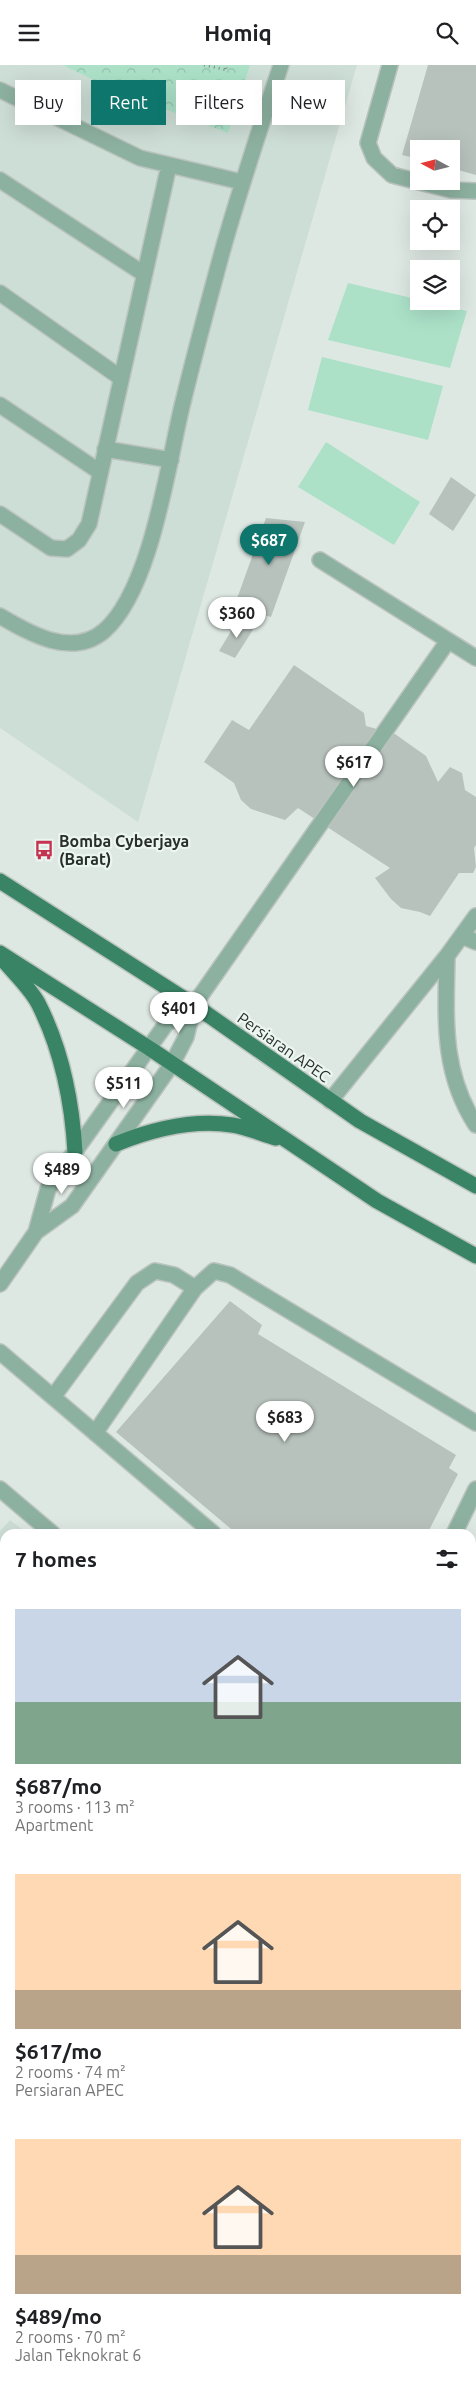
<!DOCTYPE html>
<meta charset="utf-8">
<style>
body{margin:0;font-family:Ubuntu,sans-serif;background:#f6f6f6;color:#202124;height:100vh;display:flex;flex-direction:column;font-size:19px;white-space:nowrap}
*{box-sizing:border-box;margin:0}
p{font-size:16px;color:#757577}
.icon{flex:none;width:28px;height:28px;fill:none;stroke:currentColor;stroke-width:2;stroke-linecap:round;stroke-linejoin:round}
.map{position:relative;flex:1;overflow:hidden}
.sheet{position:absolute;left:0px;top:1464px;width:476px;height:866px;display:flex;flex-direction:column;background:#fff;border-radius:15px 15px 0 0;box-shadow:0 5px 20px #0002}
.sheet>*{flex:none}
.hud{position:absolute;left:15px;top:15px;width:446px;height:45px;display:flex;gap:10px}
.needle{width:32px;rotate:277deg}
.buttons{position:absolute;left:410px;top:75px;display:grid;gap:10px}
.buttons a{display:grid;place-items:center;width:50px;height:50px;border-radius:0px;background:#fff;box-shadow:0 5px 20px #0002;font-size:25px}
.price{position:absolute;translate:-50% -42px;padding:0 11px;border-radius:18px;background:#fff;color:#222;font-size:16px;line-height:32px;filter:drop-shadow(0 1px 2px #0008)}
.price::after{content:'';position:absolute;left:50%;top:30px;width:15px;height:11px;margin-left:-8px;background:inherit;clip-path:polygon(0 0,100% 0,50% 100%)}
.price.current{background:#0f766e;color:#fff}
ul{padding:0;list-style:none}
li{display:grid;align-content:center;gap:10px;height:265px;padding:0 15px}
li span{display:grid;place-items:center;height:155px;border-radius:0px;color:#555}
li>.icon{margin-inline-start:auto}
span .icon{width:90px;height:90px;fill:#fffc;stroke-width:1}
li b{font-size:21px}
h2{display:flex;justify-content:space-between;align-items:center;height:60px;padding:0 15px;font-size:21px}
.tag{padding:0 18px;border-radius:0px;background:#fff;box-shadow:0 5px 20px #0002;font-size:18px;line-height:45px}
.tag.current{background:#0f766e;color:#fff}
header{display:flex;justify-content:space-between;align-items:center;height:65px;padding:0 15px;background:#fff;font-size:22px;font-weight:600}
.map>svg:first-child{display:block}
.built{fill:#cdded6}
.park{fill:url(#park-crowns)}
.pitch{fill:#ace1c8}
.building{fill:#b8c2bd}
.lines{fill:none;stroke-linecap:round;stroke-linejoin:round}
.service-casing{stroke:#bac3be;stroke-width:18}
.minor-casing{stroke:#bac3be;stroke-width:18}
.primary-casing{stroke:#bac3be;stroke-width:18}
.path{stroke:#808683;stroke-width:3;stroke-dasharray:1 4;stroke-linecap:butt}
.service{stroke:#8db1a0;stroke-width:15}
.minor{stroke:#8db1a0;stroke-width:15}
.primary{stroke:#3a8466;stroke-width:15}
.labels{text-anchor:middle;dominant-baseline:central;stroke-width:4.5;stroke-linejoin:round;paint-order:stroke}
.poi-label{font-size:16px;font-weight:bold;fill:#2a2e2c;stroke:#ebf6f0;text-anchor:start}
.street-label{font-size:16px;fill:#2a2e2c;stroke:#ebf6f0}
</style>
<header><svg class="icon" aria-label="menu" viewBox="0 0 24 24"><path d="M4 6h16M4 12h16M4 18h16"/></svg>Homiq<svg class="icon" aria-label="search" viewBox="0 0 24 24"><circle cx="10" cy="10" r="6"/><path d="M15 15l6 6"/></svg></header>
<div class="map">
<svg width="476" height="2329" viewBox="0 0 476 2329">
<defs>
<pattern id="park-crowns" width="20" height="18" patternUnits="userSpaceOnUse" patternTransform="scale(1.25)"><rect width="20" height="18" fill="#ace1c8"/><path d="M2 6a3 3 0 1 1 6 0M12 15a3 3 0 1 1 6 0" fill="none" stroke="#94c1ac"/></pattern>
</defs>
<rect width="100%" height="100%" fill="#dee8e3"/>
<!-- built -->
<path class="built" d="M0,0H357L138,757L0,663Z
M10,1455L28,1469H5V1770L0,1777V1466Z"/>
<!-- park -->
<path class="park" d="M63,0H250L228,68L112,24Z"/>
<!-- pitch -->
<path class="pitch" d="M348,218L467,246L450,303L328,275Z
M322,292L443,321L428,375L308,345Z
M326,377L420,437L394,480L298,422Z"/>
<!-- building -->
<path class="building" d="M428,0H476V110L451,103V84H419V94L402,90Z
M451,412L476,430L453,466L429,449Z
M266,453L305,457L271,552L234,542Z
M239,553L254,563L235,593L219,586Z
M294,600L364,648L366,661L395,669L426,691L438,717L450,702L462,708L465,725L476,732V780L474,783L476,802L473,808H459L430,851L420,847L401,843L391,834L375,813L390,803L298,743L285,755L251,744L241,735L234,718L204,697L232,655L249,665Z
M230,1236L262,1260L258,1269L456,1390L449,1403L458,1409L427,1469H237L116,1367Z
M5,1491V1729L0,1735V1498Z
M5,2009V2096L0,2092V2015Z"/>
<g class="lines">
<defs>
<path id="service" d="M390,0L368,78L374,93L392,110L451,125L476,126
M0,25L140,93L242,117
M0,115L144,209
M0,228L121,313
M0,340L100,407
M105,384L171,395
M0,449L51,483L67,484L79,475L89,459L169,100
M320,495L476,593
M0,551C31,569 72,593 104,566C152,524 168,397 183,337C195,288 208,239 221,191C239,126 260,63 281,0
M462,871L476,877
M447,891C446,952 441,1007 476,1060
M194,940L448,576
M330,1036L447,891L476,851
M0,1287L214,1469
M53,1332L137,1218L155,1206L174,1210L195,1223
M95,1368L195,1223L214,1206L230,1210L476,1358
M0,1424L53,1469
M454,1469L476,1424
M471,1793L476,1780
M0,1845L5,1839
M471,1867L476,1868
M471,1962L476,1963
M0,1984L5,1978
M471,2048H476
M471,2141H476
M0,2166L5,2172"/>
<path id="minor" d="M36,1167L48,1124L166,959L194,940
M0,1219L36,1167L72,1141L172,999L186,972L194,940"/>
<path id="primary" d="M0,816L194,940L360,1056L476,1121
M0,888L149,983L377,1136L476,1191
M4,896C15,909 30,923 38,938C62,985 72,1035 75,1087
M116,1079C153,1064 192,1054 232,1060C246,1062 262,1069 276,1073"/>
</defs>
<!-- service casing -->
<use href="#service" class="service-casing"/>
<!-- minor casing -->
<use href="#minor" class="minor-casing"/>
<!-- primary casing -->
<use href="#primary" class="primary-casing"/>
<!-- path -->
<path class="path" d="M204,0L227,5L225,0"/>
<!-- service -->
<use href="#service" class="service"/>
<!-- minor -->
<use href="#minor" class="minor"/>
<!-- primary -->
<use href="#primary" class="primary"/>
</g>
<!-- icons -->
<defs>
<symbol id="bus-bare" viewBox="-9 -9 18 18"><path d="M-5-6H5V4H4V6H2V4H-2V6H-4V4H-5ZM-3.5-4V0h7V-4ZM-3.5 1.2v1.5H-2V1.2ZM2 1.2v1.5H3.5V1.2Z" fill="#c43350" stroke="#ebf6f0" stroke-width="2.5" paint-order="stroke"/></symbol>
</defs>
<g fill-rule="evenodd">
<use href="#bus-bare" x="30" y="771" width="28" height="28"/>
</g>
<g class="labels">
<!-- poi labels -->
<g class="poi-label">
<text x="59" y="776">Bomba Cyberjaya<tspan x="59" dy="18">(Barat)</tspan></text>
</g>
<!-- street labels -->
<g class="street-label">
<text transform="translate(284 982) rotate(35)">Persiaran APEC</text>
</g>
</g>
</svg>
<div class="buttons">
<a><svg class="needle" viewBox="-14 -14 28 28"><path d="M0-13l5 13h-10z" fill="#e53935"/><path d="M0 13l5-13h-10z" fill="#757577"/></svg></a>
<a><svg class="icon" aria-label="locate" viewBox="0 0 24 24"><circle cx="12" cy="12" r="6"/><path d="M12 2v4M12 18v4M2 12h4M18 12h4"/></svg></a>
<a><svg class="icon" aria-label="layers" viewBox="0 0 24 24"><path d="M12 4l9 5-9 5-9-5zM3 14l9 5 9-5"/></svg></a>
</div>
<b class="price current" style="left:269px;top:501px">$687</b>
<b class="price" style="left:237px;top:574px">$360</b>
<b class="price" style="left:354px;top:723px">$617</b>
<b class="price" style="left:179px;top:969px">$401</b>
<b class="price" style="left:124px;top:1044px">$511</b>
<b class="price" style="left:62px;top:1130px">$489</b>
<b class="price" style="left:285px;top:1378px">$683</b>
<div class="hud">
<a class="tag">Buy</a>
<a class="tag current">Rent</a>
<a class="tag">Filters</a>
<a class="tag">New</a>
</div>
<section class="sheet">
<h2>7 homes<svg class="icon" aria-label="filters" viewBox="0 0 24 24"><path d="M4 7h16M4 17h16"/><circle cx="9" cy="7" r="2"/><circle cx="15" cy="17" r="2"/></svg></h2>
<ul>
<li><span style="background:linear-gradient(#c9d6e8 60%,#7fa58c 0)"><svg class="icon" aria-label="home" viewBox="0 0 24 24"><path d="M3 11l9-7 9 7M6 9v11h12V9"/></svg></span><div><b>$687/mo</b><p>3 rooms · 113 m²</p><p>Apartment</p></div></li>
<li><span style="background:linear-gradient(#ffd9b3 75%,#b9a48a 0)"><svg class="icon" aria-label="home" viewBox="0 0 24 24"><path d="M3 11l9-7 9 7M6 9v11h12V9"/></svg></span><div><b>$617/mo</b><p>2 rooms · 74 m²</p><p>Persiaran APEC</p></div></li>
<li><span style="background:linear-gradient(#ffd9b3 75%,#b9a48a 0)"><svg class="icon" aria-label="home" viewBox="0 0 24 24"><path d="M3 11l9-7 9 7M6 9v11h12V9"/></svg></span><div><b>$489/mo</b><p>2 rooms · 70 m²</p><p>Jalan Teknokrat 6</p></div></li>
</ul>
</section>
</div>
